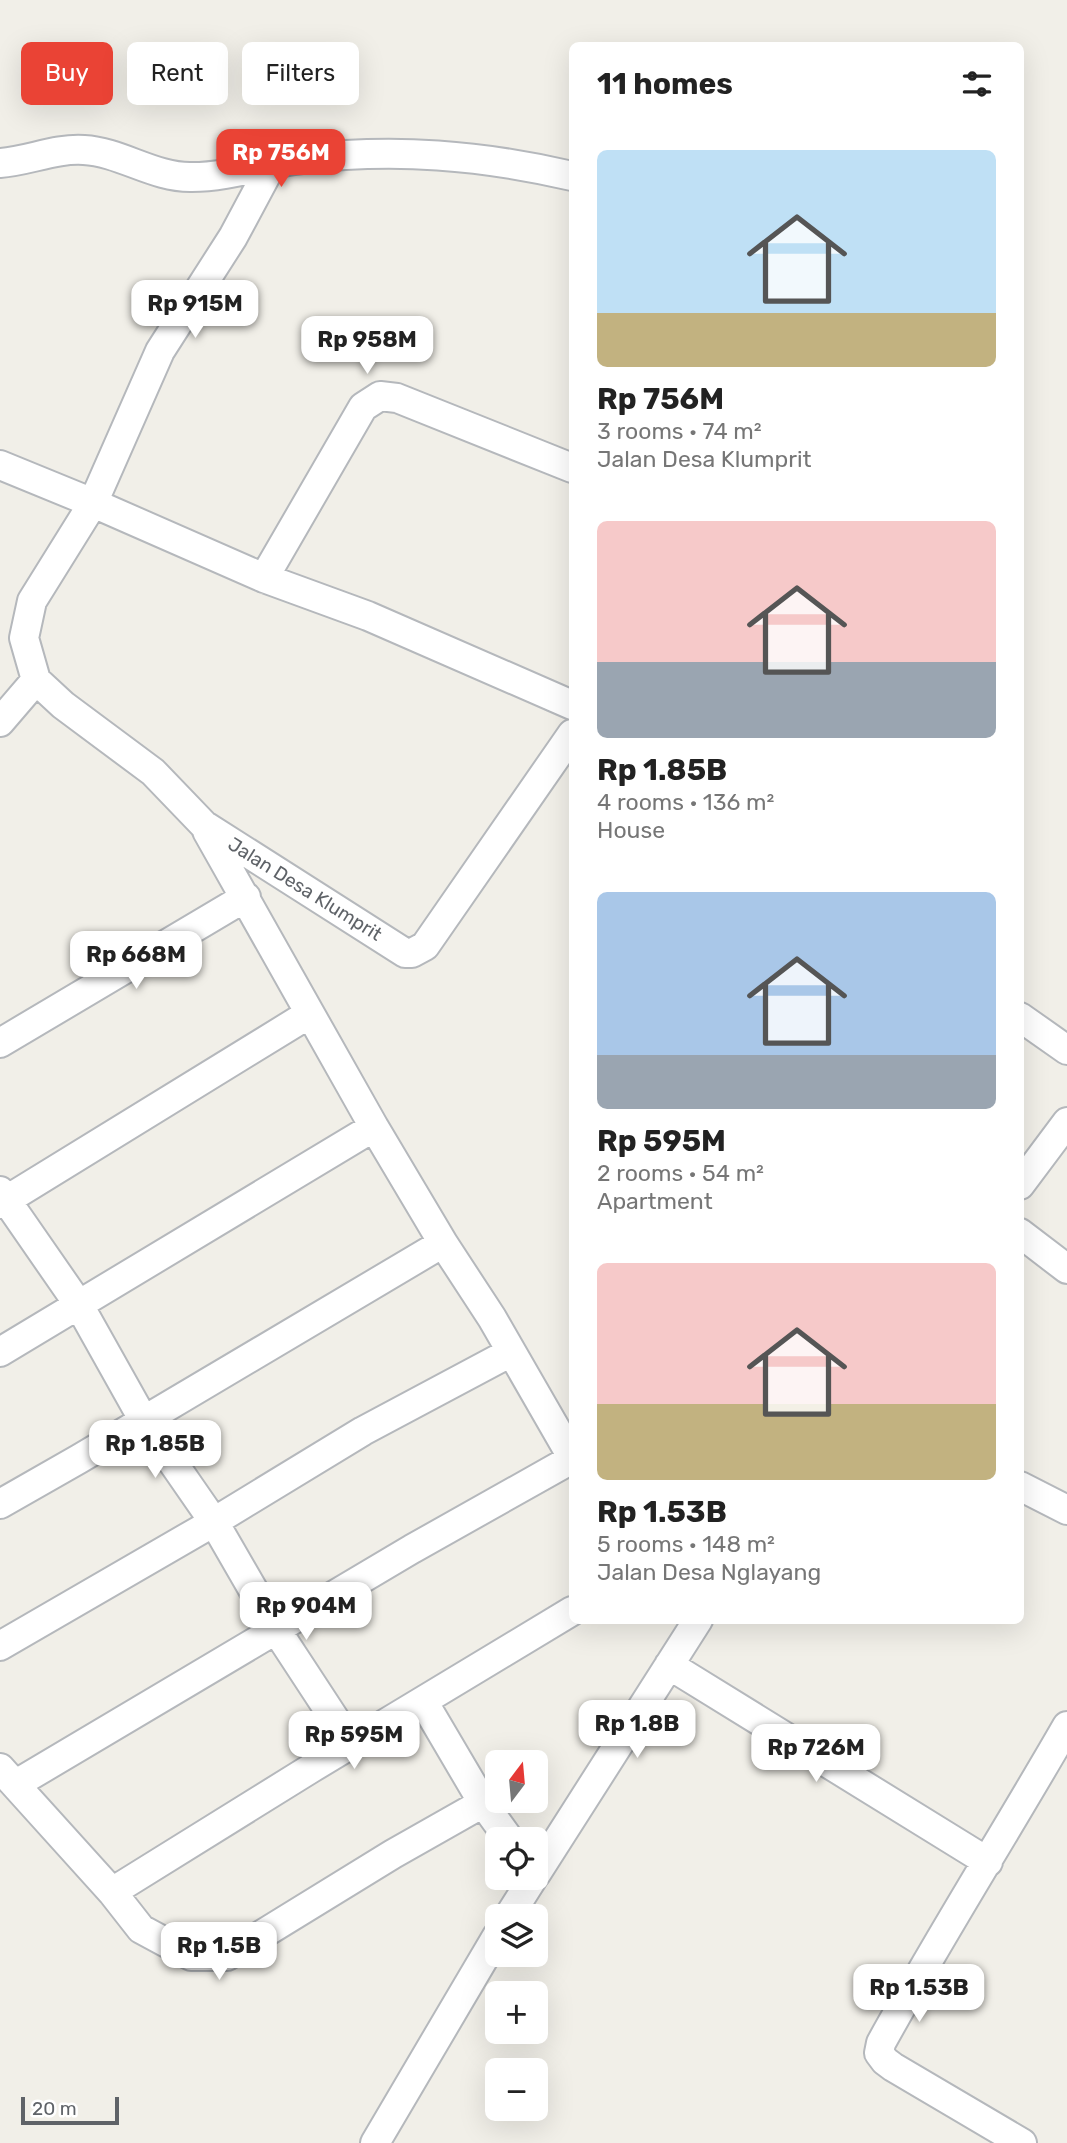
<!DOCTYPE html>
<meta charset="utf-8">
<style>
body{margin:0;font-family:Rubik,sans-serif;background:#f2f2f2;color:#222;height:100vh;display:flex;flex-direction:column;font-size:26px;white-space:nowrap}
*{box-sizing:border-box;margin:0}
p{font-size:23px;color:#767676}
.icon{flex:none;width:38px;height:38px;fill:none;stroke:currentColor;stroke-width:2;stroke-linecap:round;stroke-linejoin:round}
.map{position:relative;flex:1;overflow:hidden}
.details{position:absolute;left:569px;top:42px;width:455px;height:1582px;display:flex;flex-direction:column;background:#fff;border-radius:10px;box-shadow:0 7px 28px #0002}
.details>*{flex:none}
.guide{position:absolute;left:21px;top:42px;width:443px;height:63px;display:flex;gap:14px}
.needle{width:46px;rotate:16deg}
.tools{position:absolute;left:485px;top:1750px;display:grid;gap:14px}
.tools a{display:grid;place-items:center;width:63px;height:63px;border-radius:10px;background:#fff;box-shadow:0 7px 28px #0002;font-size:35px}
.scale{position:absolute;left:21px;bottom:18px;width:98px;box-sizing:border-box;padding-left:7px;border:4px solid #5f6368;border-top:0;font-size:19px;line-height:24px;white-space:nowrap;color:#5f6368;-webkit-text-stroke:5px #fff;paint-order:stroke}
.price{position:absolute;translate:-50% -60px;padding:0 16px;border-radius:14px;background:#fff;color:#222;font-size:23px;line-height:46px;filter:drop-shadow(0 2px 4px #0008)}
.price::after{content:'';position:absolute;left:50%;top:42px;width:21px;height:16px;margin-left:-10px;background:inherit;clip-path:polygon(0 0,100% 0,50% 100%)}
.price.on{background:#ea4335;color:#fff}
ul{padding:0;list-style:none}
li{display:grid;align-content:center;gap:14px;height:371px;padding:0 28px}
li span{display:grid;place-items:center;height:217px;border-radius:10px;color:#555}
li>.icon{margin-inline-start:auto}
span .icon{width:126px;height:126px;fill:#fffc;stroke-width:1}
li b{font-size:30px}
h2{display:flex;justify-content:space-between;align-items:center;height:84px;padding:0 28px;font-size:30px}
.tag{padding:0 24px;border-radius:10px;background:#fff;box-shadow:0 7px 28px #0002;font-size:24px;line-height:63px}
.tag.on{background:#ea4335;color:#fff}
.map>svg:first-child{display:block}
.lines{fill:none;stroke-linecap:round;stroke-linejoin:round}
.minor-casing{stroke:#b5b8bc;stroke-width:32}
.minor{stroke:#fff;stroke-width:28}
.labels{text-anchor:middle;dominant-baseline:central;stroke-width:5;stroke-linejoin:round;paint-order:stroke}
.street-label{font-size:19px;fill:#5f6368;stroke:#fff}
</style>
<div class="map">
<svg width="1067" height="2143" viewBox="0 0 1067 2143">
<rect width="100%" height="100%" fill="#f1efe8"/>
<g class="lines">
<defs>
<path id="minor" d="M0,163C28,161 56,148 84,150C121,152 154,178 192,177C230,177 266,163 302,159C395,148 481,155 572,176
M0,465L93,503L264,578L368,616L572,705
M264,578L363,407L380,396L397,398L572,468
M36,680L63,705L153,772L204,825L405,953H412L425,946L572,734
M36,680L24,638L32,601L93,503L160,351L233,237L271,166
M0,722L36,680
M207,831L374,1127L443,1243L492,1318L572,1457
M1020,1017L1067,1050
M0,1043L246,897
M1020,1185L1067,1122
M0,1191L79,1305L144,1421L214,1522L277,1631L351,1744
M0,1204L309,1014
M1020,1233L1067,1269
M0,1352L374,1127
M1020,1486L1067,1510
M0,1504L79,1459L443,1243
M0,1646L202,1529L363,1431L511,1352
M669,1665L988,1862
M423,1701L483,1803L509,1839
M0,1768L112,1892L141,1929L191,1956H227L393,1854L483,1803
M16,1784L412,1549L572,1459
M536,1874L698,1620
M112,1892L310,1769L572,1611
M509,1916L533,1878
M375,2143L497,1936
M1022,2143L893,2067L885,2061L879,2053L881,2043C940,1936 1006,1832 1067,1726"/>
</defs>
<!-- minor casing -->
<use href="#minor" class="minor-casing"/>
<!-- minor -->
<use href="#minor" class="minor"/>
</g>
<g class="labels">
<!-- street labels -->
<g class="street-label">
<text transform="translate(305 889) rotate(32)">Jalan Desa Klumprit</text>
</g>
</g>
</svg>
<div class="tools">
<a><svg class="needle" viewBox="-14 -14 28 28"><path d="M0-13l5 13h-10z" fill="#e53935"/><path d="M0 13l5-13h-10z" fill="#767676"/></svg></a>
<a><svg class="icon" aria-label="locate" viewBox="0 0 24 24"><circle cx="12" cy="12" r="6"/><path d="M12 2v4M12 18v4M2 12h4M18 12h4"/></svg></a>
<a><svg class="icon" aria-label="layers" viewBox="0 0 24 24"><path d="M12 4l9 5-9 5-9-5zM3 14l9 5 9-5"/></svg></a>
<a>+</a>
<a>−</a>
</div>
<div class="scale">20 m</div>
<b class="price on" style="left:281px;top:189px">Rp 756M</b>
<b class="price" style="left:195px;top:340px">Rp 915M</b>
<b class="price" style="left:367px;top:376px">Rp 958M</b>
<b class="price" style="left:136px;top:991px">Rp 668M</b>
<b class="price" style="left:155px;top:1480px">Rp 1.85B</b>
<b class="price" style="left:306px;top:1642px">Rp 904M</b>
<b class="price" style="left:637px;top:1760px">Rp 1.8B</b>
<b class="price" style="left:354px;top:1771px">Rp 595M</b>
<b class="price" style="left:816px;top:1784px">Rp 726M</b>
<b class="price" style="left:219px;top:1982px">Rp 1.5B</b>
<b class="price" style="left:919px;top:2024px">Rp 1.53B</b>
<div class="guide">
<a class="tag on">Buy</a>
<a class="tag">Rent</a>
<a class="tag">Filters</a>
</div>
<section class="details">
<h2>11 homes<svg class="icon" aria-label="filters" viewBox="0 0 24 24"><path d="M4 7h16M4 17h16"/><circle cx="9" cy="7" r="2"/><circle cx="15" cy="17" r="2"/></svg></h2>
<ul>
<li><span style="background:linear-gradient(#bfe0f5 75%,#c2b280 0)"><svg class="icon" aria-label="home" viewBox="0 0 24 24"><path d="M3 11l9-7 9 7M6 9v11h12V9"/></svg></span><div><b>Rp 756M</b><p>3 rooms · 74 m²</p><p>Jalan Desa Klumprit</p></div></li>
<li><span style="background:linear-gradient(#f6c9c9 65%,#9aa5b1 0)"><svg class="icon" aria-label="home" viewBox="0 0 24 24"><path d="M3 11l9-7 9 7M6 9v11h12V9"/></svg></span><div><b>Rp 1.85B</b><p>4 rooms · 136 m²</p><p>House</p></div></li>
<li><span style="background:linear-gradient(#a9c7e8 75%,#9aa5b1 0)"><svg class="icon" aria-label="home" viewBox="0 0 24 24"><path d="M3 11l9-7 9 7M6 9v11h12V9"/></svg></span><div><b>Rp 595M</b><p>2 rooms · 54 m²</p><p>Apartment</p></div></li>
<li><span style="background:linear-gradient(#f6c9c9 65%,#c2b280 0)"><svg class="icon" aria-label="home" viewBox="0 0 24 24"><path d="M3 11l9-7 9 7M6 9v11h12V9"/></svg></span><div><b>Rp 1.53B</b><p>5 rooms · 148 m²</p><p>Jalan Desa Nglayang</p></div></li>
</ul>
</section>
</div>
